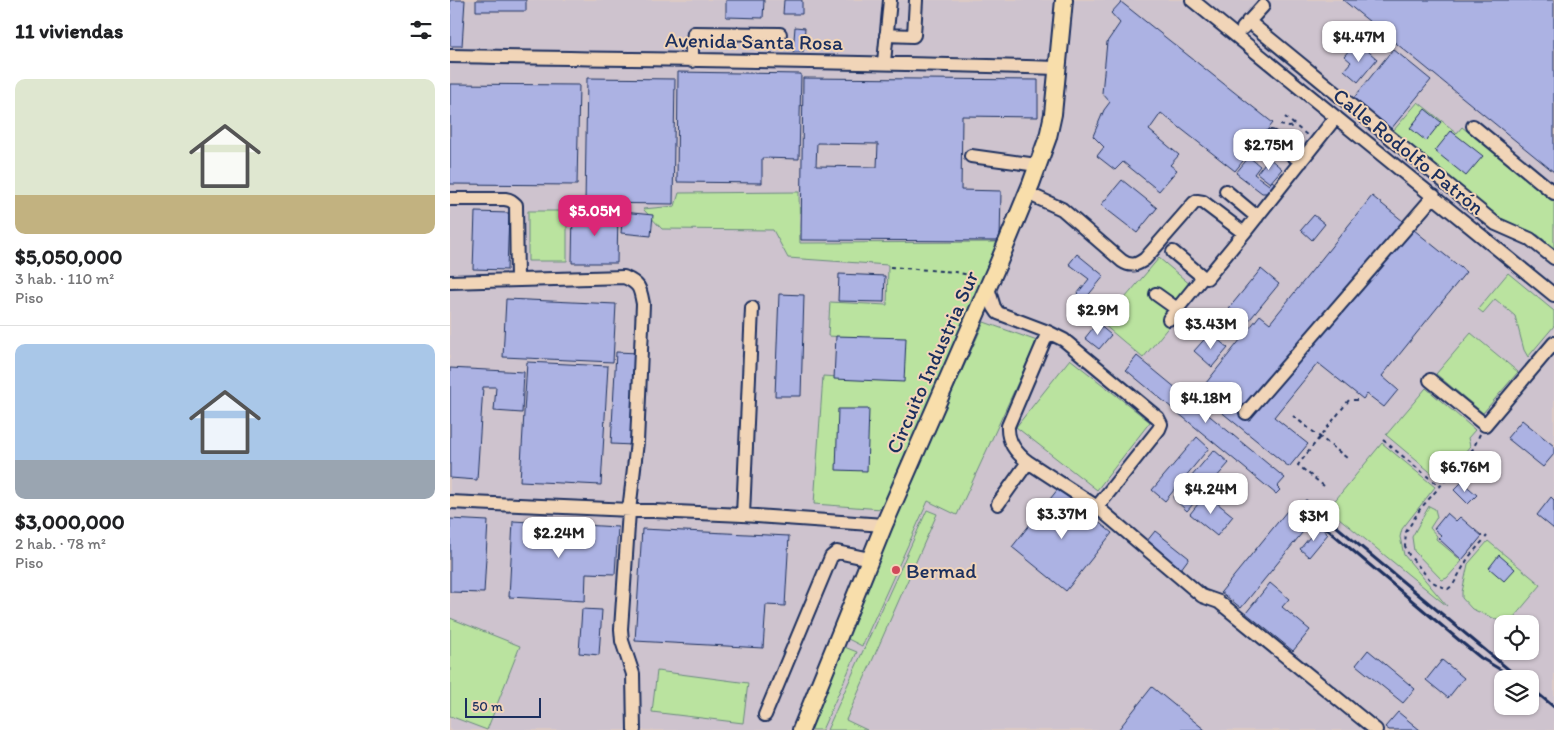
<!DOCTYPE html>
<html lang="es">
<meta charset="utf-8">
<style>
body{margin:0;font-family:Itim,sans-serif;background:#f6f6f6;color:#202124;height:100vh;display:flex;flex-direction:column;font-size:19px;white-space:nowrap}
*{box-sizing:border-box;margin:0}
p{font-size:16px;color:#757577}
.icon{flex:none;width:28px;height:28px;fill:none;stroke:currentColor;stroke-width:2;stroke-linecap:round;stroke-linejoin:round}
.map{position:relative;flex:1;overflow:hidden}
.sheet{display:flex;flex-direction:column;background:#fff;width:450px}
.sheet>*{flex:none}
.controls{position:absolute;left:1044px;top:615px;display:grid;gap:10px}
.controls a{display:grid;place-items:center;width:45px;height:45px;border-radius:10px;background:#fff;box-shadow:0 1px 4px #0004;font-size:25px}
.scale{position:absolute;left:15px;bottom:12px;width:76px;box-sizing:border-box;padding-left:5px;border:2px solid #1b2f5e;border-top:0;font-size:14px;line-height:18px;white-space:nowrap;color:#1b2f5e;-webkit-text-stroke:4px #f1d5b8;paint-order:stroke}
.price{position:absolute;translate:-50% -42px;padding:0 11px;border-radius:10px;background:#fff;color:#222;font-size:16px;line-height:32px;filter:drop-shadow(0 1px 2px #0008)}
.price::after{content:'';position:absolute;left:50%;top:30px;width:15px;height:11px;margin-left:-8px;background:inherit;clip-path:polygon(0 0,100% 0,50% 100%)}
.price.active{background:#db2777;color:#fff}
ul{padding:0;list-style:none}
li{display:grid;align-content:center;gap:10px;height:265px;padding:0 15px}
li+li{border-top:1px solid #e0e0e0}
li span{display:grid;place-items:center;height:155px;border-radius:10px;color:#555}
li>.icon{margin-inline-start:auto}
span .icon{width:90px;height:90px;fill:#fffc;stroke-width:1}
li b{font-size:21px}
h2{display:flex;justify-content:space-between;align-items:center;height:60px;padding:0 15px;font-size:21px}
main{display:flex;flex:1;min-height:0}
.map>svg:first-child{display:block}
.built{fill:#cec3ce;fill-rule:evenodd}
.green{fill:#bae39f;stroke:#6a897e}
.building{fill:#acb2e3;stroke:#1b2f5e;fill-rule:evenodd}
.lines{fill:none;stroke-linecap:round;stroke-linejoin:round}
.minor-casing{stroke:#1b2f5e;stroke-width:16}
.major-casing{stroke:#1b2f5e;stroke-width:20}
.path{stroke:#1b2f5e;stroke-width:2;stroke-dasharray:4 4;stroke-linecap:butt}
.minor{stroke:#f1d5b8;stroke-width:12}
.major{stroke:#f8deab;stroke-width:16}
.rail{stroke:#1b2f5e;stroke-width:3}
.poi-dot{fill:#d1495b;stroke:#f1d5b8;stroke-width:2}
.labels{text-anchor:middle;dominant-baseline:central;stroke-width:4;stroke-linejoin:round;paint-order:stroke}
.street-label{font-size:21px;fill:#1b2f5e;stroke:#f1d5b8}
.poi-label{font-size:21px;fill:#1b2f5e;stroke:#f1d5b8;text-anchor:start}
</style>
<main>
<section class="sheet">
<h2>11 viviendas<svg class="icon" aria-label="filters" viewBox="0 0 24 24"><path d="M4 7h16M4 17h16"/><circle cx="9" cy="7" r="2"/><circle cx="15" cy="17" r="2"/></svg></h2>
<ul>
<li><span style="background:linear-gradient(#dfe7d0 75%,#c2b280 0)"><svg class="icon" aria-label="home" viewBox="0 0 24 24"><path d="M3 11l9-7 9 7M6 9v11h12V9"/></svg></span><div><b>$5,050,000</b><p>3 hab. · 110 m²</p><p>Piso</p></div></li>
<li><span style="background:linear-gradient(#a9c7e8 75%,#9aa5b1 0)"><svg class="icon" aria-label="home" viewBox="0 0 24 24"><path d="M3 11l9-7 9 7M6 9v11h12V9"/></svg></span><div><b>$3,000,000</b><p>2 hab. · 78 m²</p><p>Piso</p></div></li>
</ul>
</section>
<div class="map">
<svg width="1104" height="730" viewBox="0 0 1104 730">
<rect width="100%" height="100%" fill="#dccac5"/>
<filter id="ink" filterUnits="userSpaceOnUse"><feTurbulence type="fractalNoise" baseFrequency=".02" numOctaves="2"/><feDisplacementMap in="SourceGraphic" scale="10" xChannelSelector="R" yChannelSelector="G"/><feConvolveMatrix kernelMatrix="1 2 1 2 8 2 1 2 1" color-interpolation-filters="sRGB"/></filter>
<g filter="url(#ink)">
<!-- built -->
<path class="built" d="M0,0H1104V730H0ZM1052,624H1080V651H1052ZM1052,679H1080V706H1052Z"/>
<!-- green -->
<path class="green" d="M968,102L1007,133L1012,127L1104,200V248L1088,235L1056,225L943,131Z
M349,192L350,243L549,242L432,509L364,504L373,376L451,381L454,340L378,336L380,302L437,305L438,265L338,258L323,230L212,229L193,209L225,206L229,193Z
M78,211H117V261H78Z
M709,258L748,291L693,358L653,324Z
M1058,273L1104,311V326L1078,357L1074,350L1065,316L1045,299L1033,313L1028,309Z
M534,322L587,341L507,515L478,501L412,646L392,636Z
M1021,333L1068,372L1033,413L986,374Z
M620,359L700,422L647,490L566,427Z
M976,388L1025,430L1018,438L1020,446L991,481L936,435Z
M932,443L985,487L952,529L950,537L954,555L997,606L878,509Z
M979,506L985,509L987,517L980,528L987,536L986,539L1012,561L997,578L992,580L964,551L962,537Z
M477,510L487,514L396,720L417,730H377Z
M1038,541L1091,585L1059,623L1057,624L1022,609L1012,598V592L1018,564Z
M0,618L70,646L37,730L0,716Z
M392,646L407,652L372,730H355Z
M207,671L298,683L293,723L202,712Z"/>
<!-- building -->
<path class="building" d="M0,0H15L12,46H0Z
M26,0H76V11H26Z
M276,0H314L313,18L276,17Z
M334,0H352V14H333Z
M893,0H1104V172Z
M671,2L823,123L785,171L711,113L699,130L729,155L720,165L727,170L709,191L673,162L665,170L647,156L654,147L643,136L654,110L660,102L652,93L657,42L670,23L661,13Z
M345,27L355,28L353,52H343Z
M912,46L927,59L908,82L894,70L901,62L894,56L901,48L907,53Z
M943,49L981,80L941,129L903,99Z
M228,72L351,74L349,159L312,158V183L227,182Z
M137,78L225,79L223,204L135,203Z
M353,78L588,80V117L512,116L511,190L551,191L550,241L351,240ZM367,143L428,144L427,167L366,166Z
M0,84L129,85L127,185L0,184Z
M975,109L991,122L976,141L960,128Z
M1001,131L1033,156L1016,176L985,151Z
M799,157L810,166L804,174L819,185L822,181L826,184L819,193H812L786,173Z
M819,158L832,169L820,183L807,173Z
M672,180L707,208L687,233L651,205Z
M922,196L1016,272L932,376L948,390L934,407L917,394L913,399L868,363L824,417L858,444L839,467L748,393L810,315L820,323Z
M123,210L168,211L167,263H122Z
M25,212L59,213L57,270L23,269Z
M173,212L203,215L201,236L171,233Z
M864,215L875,224L862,240L851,230Z
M627,254L654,276L627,309L620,303L639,279L619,264Z
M811,269L829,284L797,323L779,308Z
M389,274L435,276L434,302L388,301Z
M329,294L354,295L351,396H325Z
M56,299L166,304L163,362L53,357Z
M647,323L661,335L649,349L635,338Z
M760,333L778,348L762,367L744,351Z
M386,336L456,338L454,382L384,379Z
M166,352L189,353L183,445L161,444Z
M687,356L835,478L827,487L830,490L826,494L676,370Z
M77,362L158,366L151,485L70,481Z
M0,368L74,372L72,413L44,411L46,387H33L27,480L0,478Z
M388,409H419L417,471L386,470Z
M1072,420L1104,446V454L1093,467L1057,438Z
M747,437L759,448L715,501L702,490Z
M764,450L779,463L737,511L723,498Z
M1012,482L1027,495L1018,504L1004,490Z
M608,489L662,533L616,591L562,547Z
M756,494L783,516L767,536L740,514Z
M1101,497L1104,500V529L1087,515Z
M841,506L861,522L791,608L771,592Z
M997,513L1006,521L1010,517L1032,536L1012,560L988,538L991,535L984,529Z
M0,519L38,521L34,593L0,592Z
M63,521L168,527L165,574L136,573L135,601L59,597Z
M869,526L878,534L859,557L850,549Z
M192,529L339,536L335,606L316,605L313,648L185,641Z
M705,531L739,558L731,569L697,541Z
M1049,555L1065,569L1054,581L1039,568Z
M820,583L839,599L832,607L860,630L843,651L796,613Z
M132,609L152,610L149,655L129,653Z
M918,650L965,689L953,703L906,665Z
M992,660L1014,678L998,698L976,680Z
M702,687L755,730H668Z
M948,712L970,730H939L935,727Z"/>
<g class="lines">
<defs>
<path id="minor" d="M742,0L1104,295
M798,21L1046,224L1080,239L1104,258
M793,28L813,6
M436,35L463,36L464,35L466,0
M0,56C202,60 405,61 607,68
M242,61V46L244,33L330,34
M434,62L440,0
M1023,126L1104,193
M821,137L851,162
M521,156L587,165
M776,191L807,217
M577,193L612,209L672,261C681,267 687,265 695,259L744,203L747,201L753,202L794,233L886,117
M0,199H55C61,200 62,201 66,205L67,280
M723,252L753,277L757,278L794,233
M0,282L174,277C190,284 190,288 193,304L187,442L179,511L171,629L172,641L183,674L184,730
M538,288L544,307L548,313L598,332L614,340L708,418L711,424L709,429L647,507L578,462C566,453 557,442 558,426L598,332
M706,294L727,309
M719,319L753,277
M980,380L1035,425L1104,343
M796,413L984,196
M0,502L293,515L434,525
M548,504L578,462
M647,507L752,596L769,602L926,730
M293,515L302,308
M315,715L381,557L387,552L420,559"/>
<path id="major" d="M351,730L434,525L548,264L581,184L598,137L603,114L614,0"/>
</defs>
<!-- minor casing -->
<use href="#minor" class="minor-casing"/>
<!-- major casing -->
<use href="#major" class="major-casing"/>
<!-- path -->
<path class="path" d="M835,117L858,136
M830,125L839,127L845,126
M440,267L505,272L519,275
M843,416L897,458
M1030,434L1023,449L970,509L956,532L955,546L959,555L981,581L988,585L998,589L1003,585L1018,558L1037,536
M933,440L989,486
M874,486L848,465L899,400H910"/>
<!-- minor -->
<use href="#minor" class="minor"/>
<!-- major -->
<use href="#major" class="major"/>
<!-- rail -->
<path class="rail" d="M856,501L1070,679
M851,507L1010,641L1031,658L1051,670
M1080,687L1104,707"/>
</g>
</g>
<!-- markers -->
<circle class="poi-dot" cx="446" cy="570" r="5"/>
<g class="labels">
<!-- street labels -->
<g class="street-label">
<text transform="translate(304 41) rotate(1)">Avenida Santa Rosa</text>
<text transform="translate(959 151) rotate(39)">Calle Rodolfo Patrón</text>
<text transform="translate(482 362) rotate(-66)">Circuito Industria Sur</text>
</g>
<!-- poi labels -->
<g class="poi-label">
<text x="456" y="570">Bermad</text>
</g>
</g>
</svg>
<div class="controls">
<a><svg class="icon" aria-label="locate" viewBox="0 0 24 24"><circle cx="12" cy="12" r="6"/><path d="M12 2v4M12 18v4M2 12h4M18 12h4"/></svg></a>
<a><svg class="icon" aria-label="layers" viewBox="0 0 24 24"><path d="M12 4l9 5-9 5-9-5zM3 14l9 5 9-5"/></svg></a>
</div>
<div class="scale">50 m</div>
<b class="price" style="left:909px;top:63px">$4.47M</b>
<b class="price" style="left:819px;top:171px">$2.75M</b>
<b class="price active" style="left:145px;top:237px">$5.05M</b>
<b class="price" style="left:648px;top:336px">$2.9M</b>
<b class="price" style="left:761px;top:350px">$3.43M</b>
<b class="price" style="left:756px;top:424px">$4.18M</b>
<b class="price" style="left:1015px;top:493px">$6.76M</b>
<b class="price" style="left:761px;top:515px">$4.24M</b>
<b class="price" style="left:612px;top:540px">$3.37M</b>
<b class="price" style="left:864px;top:542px">$3M</b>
<b class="price" style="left:109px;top:559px">$2.24M</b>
</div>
</main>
